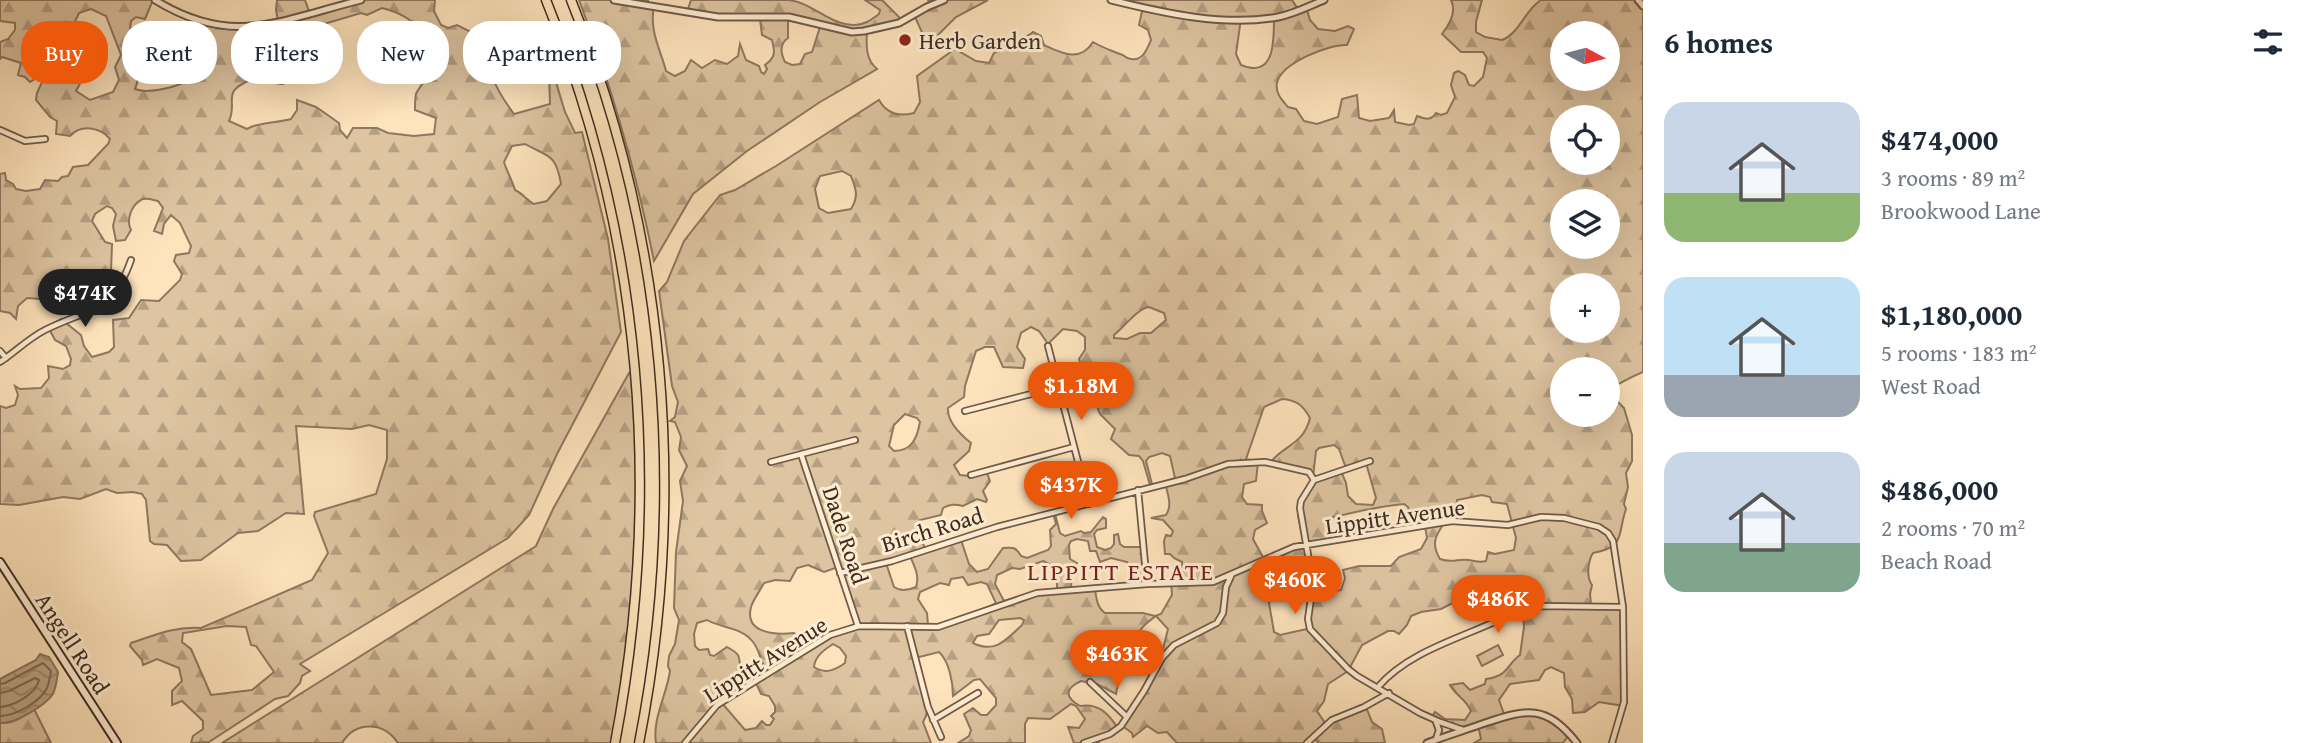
<!DOCTYPE html>
<meta charset="utf-8">
<style>
body{margin:0;font-family:"Gentium Book Plus",serif;background:#f6f6f7;color:#1f2937;height:100vh;display:flex;flex-direction:column;font-size:26px;white-space:nowrap}
*{box-sizing:border-box;margin:0}
p{font-size:23px;color:#747a83}
.icon{flex:none;width:38px;height:38px;fill:none;stroke:currentColor;stroke-width:2;stroke-linecap:round;stroke-linejoin:round}
.map{position:relative;flex:1;overflow:hidden}
.sheet{display:flex;flex-direction:column;background:#fff;width:665px}
.sheet>*{flex:none}
.hud{position:absolute;left:21px;top:21px;width:665px;height:63px;display:flex;gap:14px}
.needle{width:46px;rotate:97deg}
.buttons{position:absolute;left:1550px;top:21px;display:grid;gap:14px}
.buttons a{display:grid;place-items:center;width:70px;height:70px;border-radius:50%;background:#fff;box-shadow:0 7px 28px #0002;font-size:35px}
.price{position:absolute;translate:-50% -60px;padding:0 16px;border-radius:24px;background:#ea580c;color:#fff;font-size:23px;line-height:46px;filter:drop-shadow(0 2px 4px #0008)}
.price::after{content:'';position:absolute;left:50%;top:42px;width:21px;height:16px;margin-left:-10px;background:inherit;clip-path:polygon(0 0,100% 0,50% 100%)}
.price.current{background:#222;color:#fff}
ul{padding:0;list-style:none}
li{display:flex;align-items:center;gap:21px;height:175px;padding:0 21px}
li span{display:grid;place-items:center;flex:none;width:196px;height:140px;border-radius:21px;color:#555}
li>.icon{margin-inline-start:auto}
span .icon{width:84px;height:84px;fill:#fffc;stroke-width:1}
li b{font-size:30px}
h2{display:flex;justify-content:space-between;align-items:center;height:84px;padding:0 21px;font-size:30px}
.tag{padding:0 24px;border-radius:28px;background:#fff;box-shadow:0 7px 28px #0002;font-size:24px;line-height:63px}
.tag.current{background:#ea580c;color:#fff}
main{display:flex;flex:1;min-height:0}
.map>svg:first-child{display:block}
.green{fill:#dec4a1;stroke:#8f7860;stroke-width:2}
.forest{fill:url(#forest-firs);stroke:#8f7860;stroke-width:2;fill-rule:evenodd}
.water{fill:url(#water-waves);stroke:#8b755d;stroke-width:2}
.lines{fill:none;stroke-linecap:round;stroke-linejoin:round}
.shore{stroke:#7e6953;stroke-width:2}
.minor-casing{stroke:#705a46;stroke-width:8}
.tertiary-casing{stroke:#705a46;stroke-width:9}
.secondary-casing{stroke:#402d1f;stroke-width:10}
.motorway-casing{stroke:#402d1f;stroke-width:11}
.minor{stroke:#feedd3;stroke-width:4.5}
.tertiary{stroke:#feedd3;stroke-width:5}
.secondary{stroke:#feedd3;stroke-width:6}
.motorway{stroke:#fee3bc;stroke-width:8}
.poi-dot{fill:#8f2418;stroke:#feedd3;stroke-width:2.5}
.labels{text-anchor:middle;dominant-baseline:central;stroke-width:6;stroke-linejoin:round;paint-order:stroke}
.poi-label{font-size:23px;fill:#402d1f;stroke:#feedd3;text-anchor:start}
.street-label{font-size:23px;fill:#402d1f;stroke:#feedd3}
.neighbourhood-label{font-size:24px;letter-spacing:2px;fill:#7a1f14;stroke:#feedd3}
</style>
<main>
<div class="map">
<svg width="1643" height="743" viewBox="0 0 1643 743">
<defs>
<pattern id="forest-firs" width="22" height="20" patternUnits="userSpaceOnUse" patternTransform="scale(1.75)"><rect width="22" height="20" fill="#dec4a1"/><path d="M5 1l3.5 6h-7zM16 11l3.5 6h-7z" fill="#b5a083"/></pattern>
<pattern id="water-waves" width="16" height="10" patternUnits="userSpaceOnUse" patternTransform="scale(1.75)"><rect width="16" height="10" fill="#bda587"/><path d="M0 5q4-4 8 0t8 0" fill="none" stroke="#9b876e"/></pattern>
</defs>
<rect width="100%" height="100%" fill="#fee3bc"/>
<filter id="stains"><feTurbulence type="fractalNoise" baseFrequency=".00286" numOctaves="4"/><feColorMatrix values="0 0 0 0 .2 0 0 0 0 .09 0 0 0 0 .02 0 0 0 .5 -.17"/></filter>
<radialGradient id="worn" r=".72"><stop offset=".6" stop-color="#630" stop-opacity="0"/><stop offset="1" stop-color="#630" stop-opacity=".3"/></radialGradient>
<!-- green -->
<path class="green" d="M1498,645L1503,655L1482,666L1477,656Z"/>
<!-- forest -->
<path class="forest" d="M0,0H153L145,19L136,17L131,21L130,28L136,30L127,49C137,64 142,72 135,89C146,94 171,88 183,83V78L190,76C200,60 195,41 176,36L177,29L186,35L190,32L194,20L233,28L278,21L276,10L277,0H305L310,14L360,0H435L434,11L441,25L448,28L457,25L477,35L486,37C490,44 486,50 487,58C490,79 502,98 514,114L550,104L549,72L555,79L565,112L575,133L582,132L608,239L621,332L557,454L529,515L508,538L300,664L310,671L302,676L300,683L288,696L275,699L209,742L191,743L193,736L203,729V721L182,701L172,705V691L182,681L179,668L157,659L143,665L142,660L130,646L131,643C155,635 175,626 201,628L312,580L328,553L314,516L315,512L376,494L387,459V430L369,425L352,429L296,426L304,514L286,513L258,531L238,533L201,560L181,561L167,545L154,544L150,541L146,500L142,494L133,492L117,493L106,489L80,499L63,497L19,505L0,504V406L6,408L15,405L18,395L15,386L20,389L41,388L49,378L48,366L63,369L70,365L71,359L66,346L55,340L48,327L61,319L81,335L84,346L92,357L109,352L114,347L113,320L129,318L141,300L159,301L180,280L182,274L174,261L176,255L189,253L191,246L180,223L171,215L164,224L162,234L154,231L163,208L158,201C153,200 145,197 141,200C131,205 126,221 131,230L125,240L116,241L113,226L116,214L112,208L107,206L95,214L92,221L105,242L112,244L111,272L102,283L93,279L76,287L73,297L71,292C60,289 48,290 41,299L27,298L18,306L16,319L10,313L0,311V174L5,173L6,180L13,184L16,189L26,191L40,189L45,180L58,181L62,177L68,176L73,167L88,165L108,144L110,139C100,127 81,124 70,136L56,134L57,121L50,117L36,100L37,93L43,80L38,77L30,82L25,77L18,75L21,63L2,57L0,59V42L8,39L15,30V23L0,21ZM382,8C415,16 438,39 427,75C425,82 419,87 416,94C415,98 415,105 415,110L436,118L434,134L414,136L388,133L377,128H353L347,138L340,130L339,123L316,107L297,100V110L291,119C278,123 257,122 247,129L229,121C238,102 221,93 248,81L250,72L256,73V79C262,78 273,84 282,84L255,62L260,48H263C270,58 280,64 292,60L291,48L294,28L324,24L361,13L367,15ZM91,9L106,16L121,55L115,67L119,80L113,92L90,100L76,91L82,80L101,69C92,55 80,59 69,49L72,28L79,13ZM525,144C548,157 556,153 561,184L547,201L534,204C527,200 523,194 515,190C512,180 507,172 504,162L512,146ZM227,626L246,627L251,645L256,646L274,672L252,690L211,695L191,649L182,642L183,633Z
M579,0H648V5L654,6C649,31 660,48 666,71L675,76L685,71L691,60L702,68L715,60L727,64L738,56L740,44L746,60L759,66L761,72L764,74L767,69L765,65C776,57 775,52 772,40L762,35L760,19L687,12L691,0C721,0 760,0 789,0C813,3 829,25 855,25C864,25 871,20 879,14L880,10L865,0H882L899,17L898,23L867,32C866,46 866,60 877,69L820,102L747,151L693,194L654,261C636,171 611,85 579,0ZM788,20L820,27L812,52L805,54L800,64L792,65L785,62C781,54 779,44 788,38Z
M928,0H988L956,17L937,36L926,41L914,15L930,6Z
M1118,0H1292L1298,9L1306,7L1310,20L1318,29L1335,31L1348,26L1354,29L1347,45C1329,44 1281,63 1277,83C1275,93 1282,100 1288,107L1296,109L1304,121L1317,124L1338,117L1342,99L1357,95L1359,118L1370,121L1389,118L1394,110L1395,122L1409,125L1414,124L1417,116C1425,119 1431,121 1436,113L1441,115L1447,113L1455,97L1451,85L1454,73L1458,71L1465,75L1469,85L1474,86L1483,77L1487,58L1483,52H1461L1442,34C1450,24 1457,12 1451,0H1482L1476,22V32L1485,37L1502,40C1520,33 1524,11 1541,0H1643V372C1636,375 1612,386 1608,392L1624,408L1632,435V461L1626,473L1628,487L1624,504L1626,509C1617,535 1626,547 1593,553C1588,561 1586,577 1592,585L1590,594L1591,604L1620,608L1622,612L1624,706L1599,702L1585,712L1573,713L1572,699L1565,687L1564,673L1551,667L1545,670L1539,680L1510,684L1499,700L1504,714C1532,708 1549,719 1569,735L1563,743H1474L1481,739L1478,725C1460,729 1447,726 1431,718L1435,712L1445,719L1465,720L1471,711C1466,699 1456,696 1450,685L1463,683L1470,690L1485,684L1486,679C1509,676 1506,665 1520,655L1524,627L1523,610L1532,606C1527,586 1519,571 1497,583L1495,589L1484,587L1441,609L1421,612L1411,616L1407,625L1399,634L1394,631H1388L1362,645L1348,671L1328,684L1324,701L1317,711L1325,723L1366,707L1372,722L1382,729L1385,743H1319L1313,738L1306,743H1177L1167,732L1158,733L1147,726L1133,737L1132,733L1121,725L1158,666C1153,663 1146,658 1140,660C1130,663 1117,682 1116,694L1097,684L1081,681C1064,689 1065,697 1080,706C1098,703 1108,713 1117,727L1098,738L1099,743H1074L1068,727L1079,728L1085,719L1076,706L1071,704L1050,719L1028,718L1025,724V743H958L969,736L971,730L964,714L973,708L981,715H987L996,705V698L980,679L974,680L953,696C953,682 949,661 939,652L915,658L927,708L926,716L923,722L931,743H656C652,719 667,694 670,671L668,666L669,656L675,644L679,620L674,608L676,552L683,501L680,481L687,466L679,450L681,437L675,422L670,421L675,417L678,402L672,386L659,291L667,282L684,241L720,195L735,190L776,166L879,100C887,114 899,117 914,113L920,102L917,76L955,49L976,61L989,63L994,53C1001,50 1003,46 1010,42C1019,38 1026,39 1033,32L1041,36L1044,45C1061,53 1080,63 1093,42C1103,48 1110,50 1120,54C1127,56 1124,58 1131,59C1143,61 1147,49 1151,40L1148,30L1139,25L1143,7ZM1244,17H1274C1274,41 1275,79 1241,65L1236,54L1241,18ZM1563,33H1608V79H1563ZM1563,117H1608V163H1563ZM842,171L851,176C856,189 859,196 851,209L828,213L819,208L815,189L820,176ZM1563,201H1608V247H1563ZM1563,285H1608V331H1563ZM1149,307L1164,313L1166,320L1151,333H1140L1127,339L1114,338V335C1124,327 1138,308 1149,307ZM1031,327L1039,331L1048,344L1063,329L1077,331L1085,337V350L1079,359L1083,371L1081,381L1093,396L1100,414L1115,429L1111,439L1129,455L1139,456L1143,461L1150,485L1152,484L1146,461L1149,457L1162,453L1170,456L1175,478L1165,482C1167,493 1173,505 1166,515L1151,518L1163,520L1173,531L1171,536L1166,535L1164,541L1165,554H1170L1174,558L1182,562L1183,582L1171,583L1172,595L1161,614L1155,616L1143,613H1105C1097,608 1096,597 1095,588L1071,589L1072,571L1077,563L1070,559L1069,545L1071,541L1077,539L1088,541L1090,551H1096L1100,562L1111,558L1127,562L1129,567L1128,584L1145,583L1141,547H1124L1120,544L1118,534L1114,535V544L1111,548L1105,550L1097,547L1094,534L1097,530L1106,528V519L1103,517L1091,532L1084,533L1081,531L1065,536L1060,533L1054,510H1052L1056,524L1050,530L1051,546L1048,550L1027,558L1021,556C1016,547 1013,547 1003,548L988,569L977,572L969,564L960,537L925,548C920,538 915,530 920,520L941,515L943,508C950,504 955,504 963,506L977,499L986,502L987,500L983,491L990,481L987,473L970,476L960,475L954,465L969,451L971,443C961,435 947,421 948,408L964,397L965,386L976,351L985,347H994L1003,367L1023,368L1025,359L1017,347L1021,333ZM1563,369H1608V415H1563ZM1282,399C1296,400 1303,405 1310,418C1303,446 1284,444 1270,463L1308,472L1313,477L1316,451L1319,448L1334,445L1339,449L1346,468L1366,463L1376,498L1373,505L1356,504L1348,496L1346,483L1341,471L1312,480L1299,502L1298,515L1304,545L1264,559L1253,539L1255,530L1267,523L1262,511V505L1247,504L1242,497L1244,484L1256,481L1258,462L1246,459L1264,407ZM905,414L917,418L920,422C917,438 912,451 894,451L889,446L894,425ZM1482,495L1490,497L1492,502L1507,504L1516,538L1514,550L1495,554L1488,552L1486,561C1478,563 1476,561 1469,560C1457,558 1454,564 1440,559C1431,544 1435,536 1445,522L1456,521L1457,500ZM1404,504L1408,507L1413,526H1425L1427,538L1421,549L1399,557L1391,566H1359L1343,570L1345,578L1341,590L1331,593L1314,592L1307,629L1280,635L1274,632L1269,603L1272,595L1290,585H1313L1305,546L1332,541L1329,524L1333,517C1356,512 1379,506 1404,504ZM909,554C914,565 920,576 916,587C909,590 901,592 894,587L886,563ZM1043,561L1057,568V589L1039,591L1004,601L995,584L997,575L1012,568L1020,569ZM808,565L824,572L838,567L856,624L829,634L806,649L794,633C777,635 744,634 751,607C754,598 760,591 764,583L775,580L790,581L797,568ZM963,577L968,585L981,582L987,584L996,603C977,614 950,627 928,625L927,613L918,599L920,592L940,583L949,585L951,579ZM1156,616L1168,629L1163,649L1154,654L1140,650L1135,643C1138,629 1145,624 1156,616ZM1020,618L1024,620L1022,625C1006,640 995,654 973,643L977,636L989,634L999,620ZM707,620C721,628 742,627 753,642C761,652 759,661 768,672L756,683L761,694L769,696L775,706V712L771,716L774,719L770,725H766L762,721L756,728L745,730L721,702L748,684C746,680 743,677 742,672C736,656 745,657 727,647L714,656L710,655L708,649L699,650L695,646L694,634L697,623ZM1096,636L1109,640L1115,647L1114,658L1106,667L1089,665L1082,658L1085,640ZM833,644L840,648L846,656L845,663C834,671 825,674 814,667C815,656 824,650 833,644Z
M629,373L633,374L638,526L628,661L613,743H398C384,722 356,720 342,743H222L536,546L553,509Z
M34,709L51,743H0V723C13,724 24,716 34,709Z"/>
<!-- water -->
<path class="water" d="M40,654L49,657L58,672C57,678 56,688 53,694C45,706 14,724 0,723V679L36,660Z"/>
<g class="lines">
<!-- shore -->
<path class="shore" d="M0,684L5,683L43,663L51,671C50,677 49,683 47,688C40,702 15,716 0,716
M0,693L9,691L35,678L39,680C36,694 14,706 0,707"/>
<defs>
<path id="minor" d="M0,130L25,141L45,139
M1048,346L1089,504
M0,351L6,358
M0,362C15,352 29,338 45,330C89,308 112,314 131,260
M965,411L1058,387
M801,454L858,626
M1370,461L1314,480L1301,501L1300,508L1313,584L1308,619L1310,629L1348,669L1357,676L1420,713L1440,722L1463,730
M771,462L855,440
M971,475L1074,447
M1138,490L1147,584
M840,573L892,561L997,527L1185,479L1228,464L1265,462L1309,472L1314,480
M907,626L928,707L941,737
M1090,682L1127,717
M1378,687C1412,647 1475,635 1521,609L1539,606L1623,607
M933,720L978,693
M1436,722L1439,730L1436,739
M685,743L717,705L830,635L859,626L938,627L1037,593L1147,584L1213,582L1294,547L1452,521L1508,525L1541,517L1564,518L1599,527L1608,533L1613,541L1623,607L1624,702L1612,743
M1084,743L1110,734L1121,726L1144,691L1162,658L1174,645L1217,623L1223,613L1226,587L1231,576
M1307,743L1332,720L1364,707L1389,693"/>
<path id="tertiary" d="M155,0C233,48 280,20 361,0
M614,0L718,17H789L852,32L864,31L899,23L927,7L944,0
M1111,0C1163,13 1225,27 1278,17C1294,14 1309,6 1324,0
M1638,0L1643,6
M1427,743C1446,736 1465,730 1485,723C1527,709 1546,704 1577,743"/>
<path id="secondary" d="M0,562L117,743"/>
<path id="motorway" d="M546,0C642,237 663,492 615,743
M571,0C666,235 688,495 639,743"/>
</defs>
<!-- minor casing -->
<use href="#minor" class="minor-casing"/>
<!-- tertiary casing -->
<use href="#tertiary" class="tertiary-casing"/>
<!-- secondary casing -->
<use href="#secondary" class="secondary-casing"/>
<!-- motorway casing -->
<use href="#motorway" class="motorway-casing"/>
<!-- minor -->
<use href="#minor" class="minor"/>
<!-- tertiary -->
<use href="#tertiary" class="tertiary"/>
<!-- secondary -->
<use href="#secondary" class="secondary"/>
<!-- motorway -->
<use href="#motorway" class="motorway"/>
</g>
<!-- markers -->
<circle class="poi-dot" cx="905" cy="40" r="7"/>
<g class="labels">
<!-- poi labels -->
<g class="poi-label">
<text x="919" y="40">Herb Garden</text>
</g>
<!-- street labels -->
<g class="street-label">
<text transform="translate(1395 516) rotate(-8)">Lippitt Avenue</text>
<text transform="translate(932 529) rotate(-17)">Birch Road</text>
<text transform="translate(846 535) rotate(72)">Dade Road</text>
<text transform="translate(73 643) rotate(57)">Angell Road</text>
<text transform="translate(765 659) rotate(-32)">Lippitt Avenue</text>
</g>
<!-- neighbourhood labels -->
<g class="neighbourhood-label">
<text x="1121" y="571">LIPPITT ESTATE</text>
</g>
</g>
<rect width="100%" height="100%" filter="url(#stains)"/>
<rect width="100%" height="100%" fill="url(#worn)"/>
</svg>
<div class="buttons">
<a><svg class="needle" viewBox="-14 -14 28 28"><path d="M0-13l5 13h-10z" fill="#e53935"/><path d="M0 13l5-13h-10z" fill="#747a83"/></svg></a>
<a><svg class="icon" aria-label="locate" viewBox="0 0 24 24"><circle cx="12" cy="12" r="6"/><path d="M12 2v4M12 18v4M2 12h4M18 12h4"/></svg></a>
<a><svg class="icon" aria-label="layers" viewBox="0 0 24 24"><path d="M12 4l9 5-9 5-9-5zM3 14l9 5 9-5"/></svg></a>
<a>+</a>
<a>−</a>
</div>
<b class="price current" style="left:85px;top:329px">$474K</b>
<b class="price" style="left:1081px;top:422px">$1.18M</b>
<b class="price" style="left:1071px;top:521px">$437K</b>
<b class="price" style="left:1295px;top:616px">$460K</b>
<b class="price" style="left:1498px;top:635px">$486K</b>
<b class="price" style="left:1117px;top:690px">$463K</b>
<div class="hud">
<a class="tag current">Buy</a>
<a class="tag">Rent</a>
<a class="tag">Filters</a>
<a class="tag">New</a>
<a class="tag">Apartment</a>
</div>
</div>
<section class="sheet">
<h2>6 homes<svg class="icon" aria-label="filters" viewBox="0 0 24 24"><path d="M4 7h16M4 17h16"/><circle cx="9" cy="7" r="2"/><circle cx="15" cy="17" r="2"/></svg></h2>
<ul>
<li><span style="background:linear-gradient(#c9d6e8 65%,#8fb573 0)"><svg class="icon" aria-label="home" viewBox="0 0 24 24"><path d="M3 11l9-7 9 7M6 9v11h12V9"/></svg></span><div><b>$474,000</b><p>3 rooms · 89 m²</p><p>Brookwood Lane</p></div></li>
<li><span style="background:linear-gradient(#bfe0f5 70%,#9aa5b1 0)"><svg class="icon" aria-label="home" viewBox="0 0 24 24"><path d="M3 11l9-7 9 7M6 9v11h12V9"/></svg></span><div><b>$1,180,000</b><p>5 rooms · 183 m²</p><p>West Road</p></div></li>
<li><span style="background:linear-gradient(#c9d6e8 65%,#7fa58c 0)"><svg class="icon" aria-label="home" viewBox="0 0 24 24"><path d="M3 11l9-7 9 7M6 9v11h12V9"/></svg></span><div><b>$486,000</b><p>2 rooms · 70 m²</p><p>Beach Road</p></div></li>
</ul>
</section>
</main>
